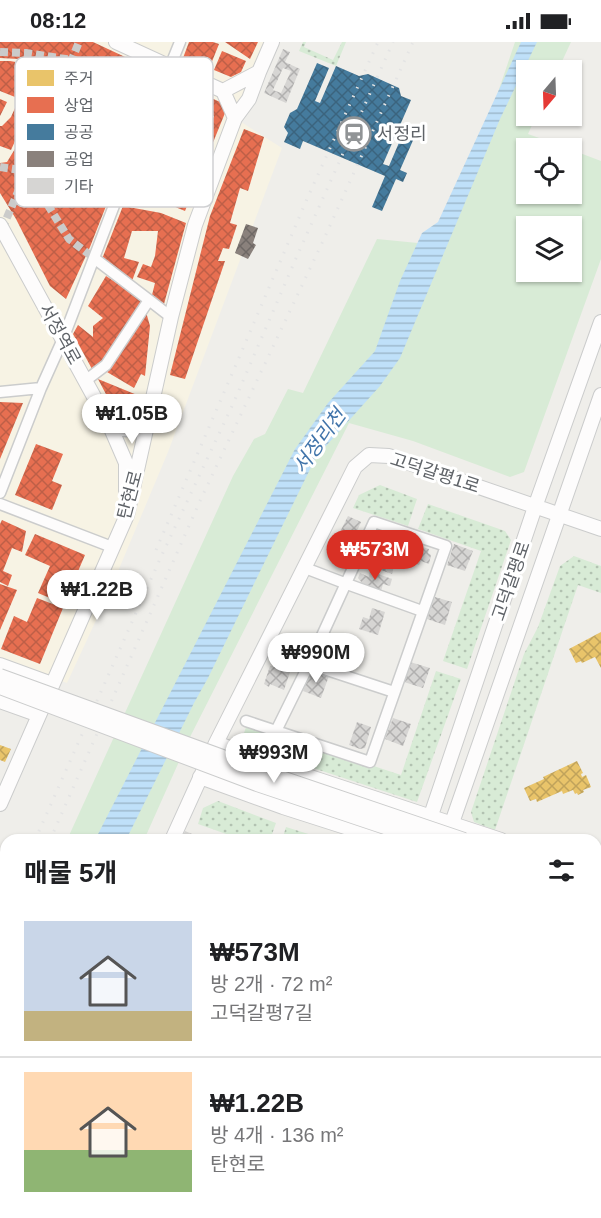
<!DOCTYPE html>
<html lang="ko">
<meta charset="utf-8">
<style>
body{margin:0;font-family:Arial,"Noto Sans KR",sans-serif;background:#f2f2f2;color:#202124;height:100vh;display:flex;flex-direction:column;font-size:22px;white-space:nowrap}
*{box-sizing:border-box;margin:0}
p{font-size:20px;color:#757577}
.icon{flex:none;width:33px;height:33px;fill:none;stroke:currentColor;stroke-width:2;stroke-linecap:round;stroke-linejoin:round}
.map{position:relative;flex:1;overflow:hidden}
.sheet{position:absolute;left:0px;top:792px;width:602px;height:384px;display:flex;flex-direction:column;background:#fff;border-radius:18px 18px 0 0;box-shadow:0 2px 4px #0004}
.sheet>*{flex:none}
.needle{width:39px;rotate:199deg}
.tools{position:absolute;left:516px;top:18px;display:grid;gap:12px}
.tools a{display:grid;place-items:center;width:66px;height:66px;border-radius:0px;background:#fff;box-shadow:0 2px 4px #0004;font-size:30px}
.price{position:absolute;translate:-50% -51px;padding:0 14px;border-radius:21px;background:#fff;color:#222;font-size:20px;line-height:39px;filter:drop-shadow(0 2px 3px #0008)}
.price::after{content:'';position:absolute;left:50%;top:36px;width:18px;height:14px;margin-left:-9px;background:inherit;clip-path:polygon(0 0,100% 0,50% 100%)}
.price.selected{background:#d93025;color:#fff}
ul{padding:0;list-style:none}
li{display:flex;align-items:center;gap:18px;height:150px;padding:0 24px}
li+li{border-top:2px solid #e0e0e0}
li span{display:grid;place-items:center;flex:none;width:168px;height:120px;border-radius:0px;color:#555}
li>.icon{margin-inline-start:auto}
span .icon{width:72px;height:72px;fill:#fffc;stroke-width:1}
li b{font-size:26px}
h2{display:flex;justify-content:space-between;align-items:center;height:72px;padding:0 24px;font-size:26px}
.status{display:flex;justify-content:space-between;align-items:center;height:42px;padding:0 30px;background:#fff;direction:ltr}
.status svg{height:16px;fill:currentColor}
.map>svg:first-child{display:block}
.commercial{fill:#f7f3e4}
.grass{fill:url(#grass-dots)}
.park{fill:#d8ebd6;fill-rule:evenodd}
.water{fill:url(#water-rules)}
.homes{fill:url(#homes-cross-hatch)}
.shops{fill:url(#shops-cross-hatch)}
.public{fill:url(#public-cross-hatch)}
.industry{fill:url(#industry-cross-hatch)}
.building{fill:url(#building-cross-hatch);fill-rule:evenodd}
.lines{fill:none;stroke-linecap:round;stroke-linejoin:round}
.pedestrian-tunnel{stroke:#cbcbca;stroke-width:8;stroke-dasharray:8 4;stroke-linecap:butt}
.minor-casing{stroke:#cbcccc;stroke-width:13}
.tertiary-casing{stroke:#cbcccc;stroke-width:16}
.minor{stroke:#fdfcfc;stroke-width:10}
.tertiary{stroke:#fdfcfc;stroke-width:14}
.rail{stroke:#e4e4e4;stroke-width:3;stroke-dasharray:1.5 8;stroke-linecap:butt}
.tertiary-bridge-casing{stroke:#cbcccc;stroke-width:16;stroke-linecap:butt}
.tertiary-bridge{stroke:#fdfcfc;stroke-width:14}
.labels{text-anchor:middle;dominant-baseline:central;stroke-width:6;stroke-linejoin:round;paint-order:stroke}
.poi-label{font-size:18px;fill:#5f6368;stroke:#fff;text-anchor:start}
.street-label{font-size:18px;fill:#5f6368;stroke:#fff}
.water-label{font-size:20px;font-style:italic;fill:#4174aa;stroke:#fff}
.key{fill:#fff;stroke:#cfd0d2;stroke-width:1.5}
.key-label{font-size:16px;fill:#5f6368}
</style>
<div class="status"><b>08:12</b><svg viewBox="0 0 49 12"><path d="M0 12V9h3v3zM5 12V6h3v6zM10 12V3h3v9zM15 12V0h3v12zM26 1h20v11H26zM47 4h2v5h-2z"/></svg></div>
<div class="map">
<svg width="601" height="1176" viewBox="0 0 601 1176">
<defs>
<pattern id="grass-dots" width="8" height="8" patternUnits="userSpaceOnUse" patternTransform="scale(1.5)"><rect width="8" height="8" fill="#d8ebd6"/><path d="M2 2h.1M6 6h.1" fill="none" stroke="#b2c2b1" stroke-width="1.8" stroke-linecap="round"/></pattern>
<pattern id="water-rules" width="6" height="5" patternUnits="userSpaceOnUse" patternTransform="scale(1.5)"><rect width="6" height="5" fill="#bfe0f9"/><path d="M0 2.5h6" fill="none" stroke="#9eb9cd"/></pattern>
<pattern id="homes-cross-hatch" width="8" height="8" patternUnits="userSpaceOnUse" patternTransform="scale(1.5)"><rect width="8" height="8" fill="#e9c46a"/><path d="M0 0l8 8M0 8l8-8" fill="none" stroke="#c0a35b"/></pattern>
<pattern id="shops-cross-hatch" width="8" height="8" patternUnits="userSpaceOnUse" patternTransform="scale(1.5)"><rect width="8" height="8" fill="#e76f51"/><path d="M0 0l8 8M0 8l8-8" fill="none" stroke="#be5f47"/></pattern>
<pattern id="public-cross-hatch" width="8" height="8" patternUnits="userSpaceOnUse" patternTransform="scale(1.5)"><rect width="8" height="8" fill="#457b9d"/><path d="M0 0l8 8M0 8l8-8" fill="none" stroke="#3b647e"/></pattern>
<pattern id="industry-cross-hatch" width="8" height="8" patternUnits="userSpaceOnUse" patternTransform="scale(1.5)"><rect width="8" height="8" fill="#8a817c"/><path d="M0 0l8 8M0 8l8-8" fill="none" stroke="#6e6865"/></pattern>
<pattern id="building-cross-hatch" width="8" height="8" patternUnits="userSpaceOnUse" patternTransform="scale(1.5)"><rect width="8" height="8" fill="#d6d5d3"/><path d="M0 0l8 8M0 8l8-8" fill="none" stroke="#b1b0af"/></pattern>
</defs>
<rect width="100%" height="100%" fill="#efeeea"/>
<!-- commercial -->
<path class="commercial" d="M0,0H270L235,76L282,106L168,410L111,546L67,641L0,618Z"/>
<!-- grass -->
<path class="grass" d="M303,0H306L304,5L333,18L342,0H346L336,24L299,9Z
M380,443L417,457L408,484L353,466L359,453Z
M428,462L505,489L511,498L467,627L443,619L481,509L418,487Z
M574,514L601,524V551L578,543L495,788L474,780L471,770L524,612L538,585L560,524Z
M436,629L461,637L417,760L310,725L316,705L401,733Z
M247,682L305,701L298,721L246,703L243,694Z
M218,759L276,781L270,798H243L198,782L203,766Z
M286,785L318,795L323,798H282Z"/>
<!-- park -->
<path class="park" d="M515,0H571L558,28H526V74H536L528,92L567,106H526V152H572V108L601,119V217L524,430L510,435L413,399L349,381L190,695L144,798H67L233,434L254,397L265,392L288,347L303,351L377,197L438,203L489,77ZM526,184H572V230H526Z
M6,933V1107L0,1121V946Z
M601,1083V1176H569L571,1170H596V1099Z
M17,1170H81L80,1176H14Z"/>
<!-- water -->
<path class="water" d="M521,0H537L500,77L400,316L380,344L316,415L208,636L194,661L126,798H95L295,407L328,361L375,309L400,239L422,191L438,180Z"/>
<!-- homes -->
<path class="homes" d="M601,590V626L595,615L582,621L581,619L576,621L569,607Z
M0,703L11,707L5,720L0,718Z
M577,719L583,731L581,732L582,735L586,733L591,745L583,748L584,750L578,753L577,751L575,752L573,748L563,752L562,749L537,760L536,757L530,759L524,746L544,737L543,735Z
M601,915V941L596,943V918Z
M596,989L601,991V1020L596,1018Z
M497,1170H523L529,1172L528,1176H501L495,1174Z"/>
<!-- shops -->
<path class="shops" d="M0,0H93L153,28L159,36L110,154L90,134L76,114L91,107L108,94L98,86L104,68L81,61L78,71L64,70V102L59,107L94,147L108,159L90,205L66,257L50,244L16,177L0,151V121L7,120L24,92L25,86H21L11,108L0,104V84H2L11,75L15,66L28,69V67L41,71L43,65L28,59L38,18L0,16Z
M189,0H213L219,2L209,27L183,16Z
M225,0H258L250,17Z
M222,9L246,19L241,30L231,35L214,28Z
M0,19H10L33,23L20,57L0,49Z
M179,41L220,60L225,71L212,103L171,87L159,97L150,94L162,63L210,84L214,74L187,62L185,67L175,62L177,56L166,52L170,44Z
M0,57L7,60L0,74Z
M244,87L264,95L248,149L240,146L230,181L237,183L229,207L223,206L218,219H225L185,337L170,333L210,174Z
M194,99L211,106L185,169L168,162Z
M123,164L161,171L186,181L164,262L152,253L155,241L137,235L143,222L151,225L155,214L158,189H132L124,216L139,220L132,239L102,217Z
M106,234L143,258L104,317L92,327L73,292L78,283L93,295V284L103,276L88,264Z
M146,270L150,284L145,334L141,332L134,346L107,330Z
M98,337L142,355L140,373L119,377Z
M0,360L23,361L0,417Z
M36,402L63,412L52,439L62,443L52,468L15,453Z
M2,478L26,489L22,510L12,506L3,529L12,533L8,544L0,540V482Z
M35,492L85,513L64,562L38,551L50,524L25,513Z
M0,542L17,548L0,588Z
M37,556L63,566L40,622L1,607L14,574L27,580Z"/>
<!-- public -->
<path class="public" d="M317,21L329,26L315,59L320,61L336,24L359,34L368,32L399,46L401,54L411,58L383,122L389,124L407,82L418,87L400,128L407,131L403,140L396,137L382,169L372,165L385,134L303,99L300,107L284,100L288,91L284,85L290,71L297,67Z"/>
<!-- industry -->
<path class="industry" d="M246,182L258,186L253,201L256,203L248,217L235,211Z"/>
<!-- building -->
<path class="building" d="M283,7L290,10L285,20L300,27L286,61L264,51ZM283,26L291,29L281,51L273,48Z
M348,474L361,480L354,496L357,497L355,501L346,498L344,501L336,498Z
M387,489L405,496L398,517L386,512L388,506L375,501L378,491Z
M412,502L429,507L428,511L431,513L429,522L421,519L419,523L407,519Z
M454,502L473,509L465,529L447,523Z
M371,512L395,520L392,532L367,523Z
M370,529L392,537L390,544L383,542L381,549L362,541L358,536L360,531L369,535Z
M435,555L452,560L445,583L427,577Z
M372,566L385,570L378,593L359,587L363,575L369,577Z
M345,596L361,601L354,624L338,618Z
M410,620L430,626L423,646L404,640Z
M282,622L290,630L284,648L270,642L269,645L264,642L270,624Z
M319,630L329,634L321,656L303,649L310,632L313,633Z
M393,676L411,682L403,704L385,697Z
M357,680L371,685L365,706L360,707L349,703Z
M185,789L206,798H181Z
M146,1170H168L166,1176H156L145,1172Z
M178,1170H201L203,1172L202,1176H176Z"/>
<g class="lines">
<!-- pedestrian-tunnel -->
<path class="pedestrian-tunnel" d="M0,10L26,11L72,18
M0,125L27,129
M24,136L39,149L69,197L94,216
M2,187L24,136L79,0"/>
<defs>
<path id="minor" d="M149,258L171,275
M85,339L106,323L149,258L94,216
M0,350L41,346
M0,451L41,346L63,297L115,161L180,0
M0,462L112,505
M305,526L347,542L422,569
M264,603L309,622L394,650
M246,679L370,720L446,504L374,480L309,622L276,689
M103,1176L104,1170
M208,1176L210,1170"/>
<path id="tertiary" d="M116,0L223,49
M223,49L259,30
M223,49L235,76
M0,183L110,384L126,421V449
M110,384C124,388 135,390 147,381
M0,623L52,642
M0,659L39,673
M216,701L295,730L501,798
M200,735L283,765L386,798
M0,762L127,473L171,275L195,183L235,76L249,57L259,30L272,0
M424,794L535,465L601,280
M172,798L216,701L355,425L369,413L389,414L601,487
M446,798L601,353
M596,831L601,833
M596,843L601,844
M596,856L601,858
M596,866L601,868
M415,1170L432,1176
M293,1176L296,1170
M319,1176L321,1170"/>
</defs>
<!-- minor casing -->
<use href="#minor" class="minor-casing"/>
<!-- tertiary casing -->
<use href="#tertiary" class="tertiary-casing"/>
<!-- minor -->
<use href="#minor" class="minor"/>
<!-- tertiary -->
<use href="#tertiary" class="tertiary"/>
<!-- rail -->
<path class="rail" d="M156,508L241,311L307,157L378,0
M35,798L160,517L233,362L297,214L393,0
M50,798L200,459L323,199L413,0
M0,855L6,841
M0,875L6,861
M0,910L6,897"/>
<defs>
<path id="tertiary-bridge" d="M0,634L264,730L464,798
M0,645L257,742L424,798"/>
</defs>
<!-- tertiary-bridge casing -->
<use href="#tertiary-bridge" class="tertiary-bridge-casing"/>
<!-- tertiary-bridge -->
<use href="#tertiary-bridge" class="tertiary-bridge"/>
</g>
<!-- icons -->
<defs>
<symbol id="station-ring" viewBox="-11 -11 22 22"><circle r="9.5" fill="#fff" stroke="#919496" stroke-width="1.5"/><path d="M-3-6H3Q5-6 5-4V2Q5 4 3 4L4.5 6H3L1.5 4h-3L-3 6H-4.5L-3 4Q-5 4-5 2V-4Q-5-6-3-6ZM-3.5-4v3h7v-3ZM-3.5 1v1.5H-2V1ZM2 1v1.5H3.5V1Z" fill="#919496"/></symbol>
</defs>
<g fill-rule="evenodd">
<use href="#station-ring" x="335" y="73" width="38" height="38"/>
</g>
<g class="labels">
<!-- poi labels -->
<g class="poi-label">
<text x="377" y="92">서정리</text>
</g>
<!-- street labels -->
<g class="street-label">
<text transform="translate(60 292) rotate(61)">서정역로</text>
<text transform="translate(435 431) rotate(18)">고덕갈평1로</text>
<text transform="translate(130 453) rotate(-75)">탄현로</text>
<text transform="translate(511 539) rotate(-71)">고덕갈평로</text>
</g>
<!-- water labels -->
<g class="water-label">
<text transform="translate(319 399) rotate(-54)">서정리천</text>
</g>
</g>
<!-- legend -->
<rect x="15" y="15" width="198" height="150" rx="9" class="key"/>
<rect x="27" y="28" width="27" height="16" fill="#e9c46a"/>
<rect x="27" y="55" width="27" height="16" fill="#e76f51"/>
<rect x="27" y="82" width="27" height="16" fill="#457b9d"/>
<rect x="27" y="109" width="27" height="16" fill="#8a817c"/>
<rect x="27" y="136" width="27" height="16" fill="#d6d5d3"/>
<g class="key-label">
<text x="64" y="42">주거</text>
<text x="64" y="69">상업</text>
<text x="64" y="96">공공</text>
<text x="64" y="123">공업</text>
<text x="64" y="150">기타</text>
</g>
</svg>
<div class="tools">
<a><svg class="needle" viewBox="-14 -14 28 28"><path d="M0-13l5 13h-10z" fill="#e53935"/><path d="M0 13l5-13h-10z" fill="#757577"/></svg></a>
<a><svg class="icon" aria-label="locate" viewBox="0 0 24 24"><circle cx="12" cy="12" r="6"/><path d="M12 2v4M12 18v4M2 12h4M18 12h4"/></svg></a>
<a><svg class="icon" aria-label="layers" viewBox="0 0 24 24"><path d="M12 4l9 5-9 5-9-5zM3 14l9 5 9-5"/></svg></a>
</div>
<b class="price" style="left:132px;top:403px">₩1.05B</b>
<b class="price selected" style="left:375px;top:539px">₩573M</b>
<b class="price" style="left:97px;top:579px">₩1.22B</b>
<b class="price" style="left:316px;top:642px">₩990M</b>
<b class="price" style="left:274px;top:742px">₩993M</b>
<section class="sheet">
<h2>매물 5개<svg class="icon" aria-label="filters" viewBox="0 0 24 24"><path d="M4 7h16M4 17h16"/><circle cx="9" cy="7" r="2"/><circle cx="15" cy="17" r="2"/></svg></h2>
<ul>
<li><span style="background:linear-gradient(#c9d6e8 75%,#c2b280 0)"><svg class="icon" aria-label="home" viewBox="0 0 24 24"><path d="M3 11l9-7 9 7M6 9v11h12V9"/></svg></span><div><b>₩573M</b><p>방 2개 · 72 m²</p><p>고덕갈평7길</p></div></li>
<li><span style="background:linear-gradient(#ffd9b3 65%,#8fb573 0)"><svg class="icon" aria-label="home" viewBox="0 0 24 24"><path d="M3 11l9-7 9 7M6 9v11h12V9"/></svg></span><div><b>₩1.22B</b><p>방 4개 · 136 m²</p><p>탄현로</p></div></li>
</ul>
</section>
</div>
